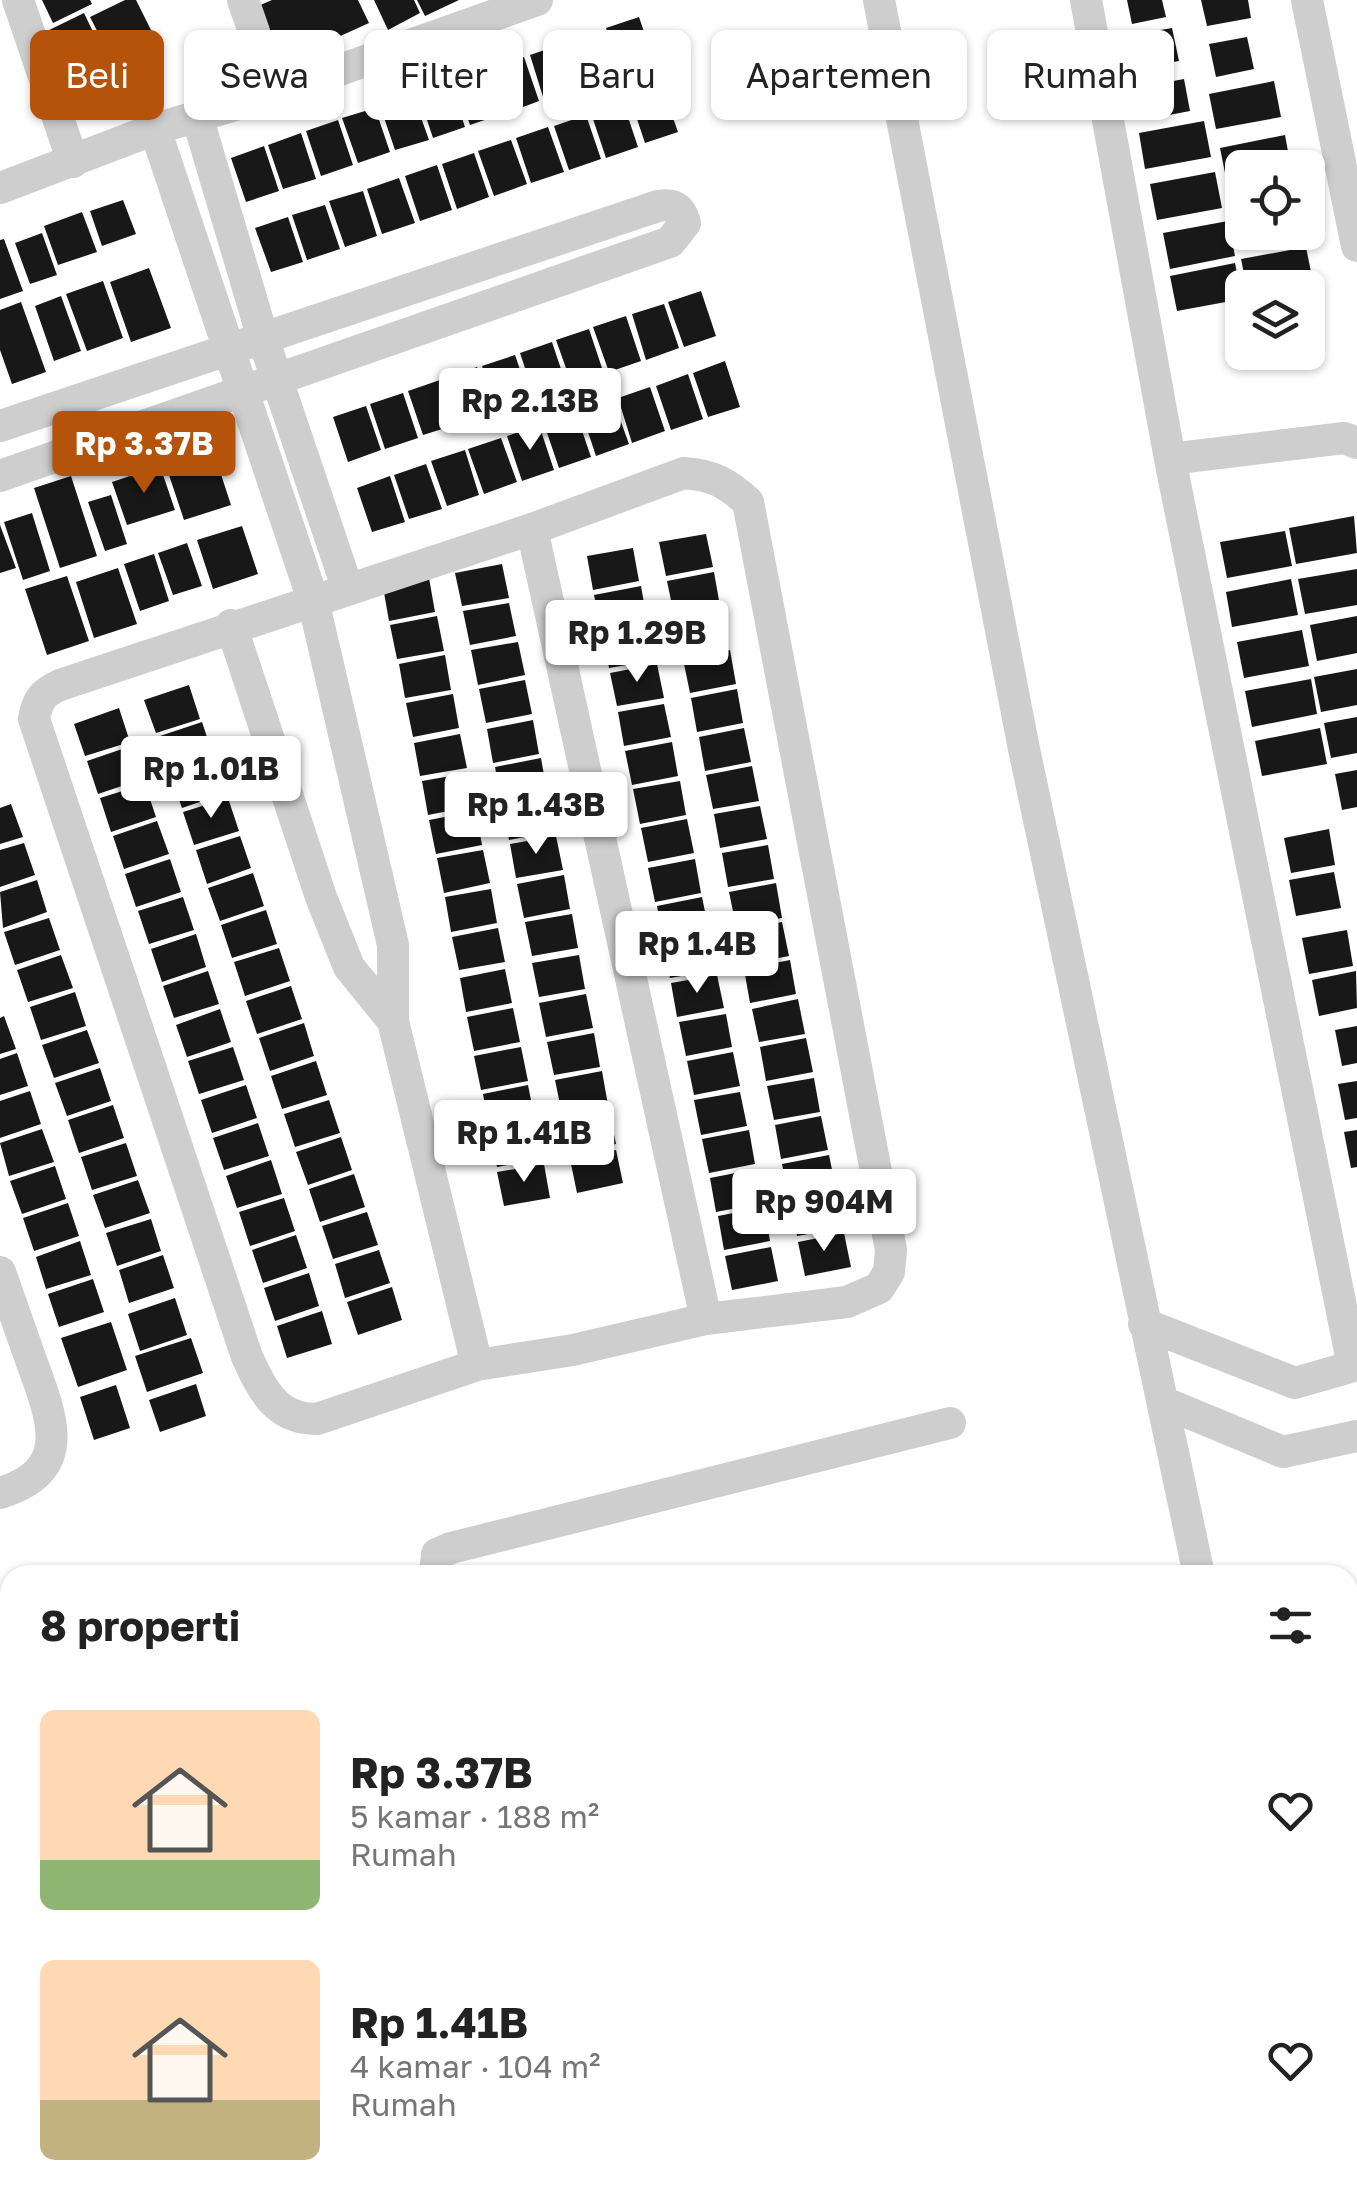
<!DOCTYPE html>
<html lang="id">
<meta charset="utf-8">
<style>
body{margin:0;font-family:"Golos Text",sans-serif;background:#f2f2f2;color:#222;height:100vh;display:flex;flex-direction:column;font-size:38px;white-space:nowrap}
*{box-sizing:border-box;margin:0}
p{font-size:32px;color:#767676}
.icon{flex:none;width:55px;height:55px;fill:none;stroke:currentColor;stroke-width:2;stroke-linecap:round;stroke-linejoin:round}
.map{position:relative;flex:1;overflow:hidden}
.details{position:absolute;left:0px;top:1565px;width:1358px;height:642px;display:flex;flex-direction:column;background:#fff;border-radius:30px 30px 0 0;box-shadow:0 2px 8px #0004}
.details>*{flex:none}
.hud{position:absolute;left:30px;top:30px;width:1298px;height:90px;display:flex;gap:20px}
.buttons{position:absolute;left:1225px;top:150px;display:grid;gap:20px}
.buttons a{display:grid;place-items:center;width:100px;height:100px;border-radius:15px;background:#fff;box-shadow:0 2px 8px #0004;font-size:50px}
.price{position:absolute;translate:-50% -85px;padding:0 22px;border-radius:10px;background:#fff;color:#222;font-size:32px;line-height:65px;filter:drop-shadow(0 2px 5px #0008)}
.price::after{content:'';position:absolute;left:50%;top:60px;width:30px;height:22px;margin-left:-15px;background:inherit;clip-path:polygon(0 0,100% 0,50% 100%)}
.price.selected{background:#b45309;color:#fff}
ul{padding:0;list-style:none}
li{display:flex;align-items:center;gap:30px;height:250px;padding:0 40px}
li span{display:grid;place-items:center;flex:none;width:280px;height:200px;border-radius:15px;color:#555}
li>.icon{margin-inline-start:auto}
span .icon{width:120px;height:120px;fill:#fffc;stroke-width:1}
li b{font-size:42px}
h2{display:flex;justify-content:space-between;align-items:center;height:120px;padding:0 40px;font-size:42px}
.tag{padding:0 35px;border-radius:15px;background:#fff;box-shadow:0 2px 8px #0004;font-size:35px;line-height:90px}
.tag.selected{background:#b45309;color:#fff}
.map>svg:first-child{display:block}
.building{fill:#181818}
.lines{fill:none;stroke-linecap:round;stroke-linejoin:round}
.street{stroke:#cecece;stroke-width:32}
</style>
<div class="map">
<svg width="1357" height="2207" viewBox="0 0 1357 2207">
<rect width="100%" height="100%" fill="#fff"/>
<!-- building -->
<path class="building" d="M42,0H90L92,4L53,23Z
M125,0H136L152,32L109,54L90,17Z
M272,0H358L369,23L272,67L249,10Z
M374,0H414L420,13L388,30Z
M417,0H459L425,16Z
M1127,0H1162L1166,17L1132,24Z
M1201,0H1248L1251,18L1207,26Z
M84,13L105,57L60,79L39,35Z
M639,17L654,61L621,72L606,28Z
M1172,28L1179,61L1137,69L1131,35Z
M599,31L614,76L582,87L566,42Z
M1247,37L1254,69L1216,77L1209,44Z
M562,44L577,89L544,100L530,55Z
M524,57L539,101L507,113L491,67Z
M487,70L502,114L470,125L454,80Z
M1184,79L1190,111L1143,120L1136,88Z
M1274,81L1281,117L1216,129L1209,94Z
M450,82L465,127L433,138L418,93Z
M662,87L678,132L645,143L630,98Z
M413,95L429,140L395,150L380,106Z
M623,102L638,147L606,158L591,113Z
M375,108L390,152L358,163L342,118Z
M586,115L601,159L569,170L554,126Z
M338,120L353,165L321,176L306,131Z
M1204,121L1211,157L1145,169L1139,133Z
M548,127L564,172L531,183L516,138Z
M301,133L316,179L283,189L268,145Z
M1285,135L1291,168H1242V180L1227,183L1220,148Z
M511,140L527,184L494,196L478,151Z
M264,146L279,191L246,202L231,158Z
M474,153L489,197L457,209L442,164Z
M437,165L452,210L420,221L405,176Z
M1215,172L1222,208L1157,220L1150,184Z
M399,178L415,223L382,234L367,189Z
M363,191L377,236L345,247L329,201Z
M1242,199V232L1253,234L1237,237L1230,202Z
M123,200L136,234L102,246L90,211Z
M325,205L340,249L307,260L292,215Z
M82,212L97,252L58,265L44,226Z
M288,217L303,262L271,272L255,228Z
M1228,221L1235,256L1170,269L1163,233Z
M42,233L57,275L30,284L15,243Z
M4,239L23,291L0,299V240Z
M1306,247L1313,282L1247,288L1241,259Z
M1235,263L1242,299L1177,311L1170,276Z
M149,268L171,328L131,342L110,282Z
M103,281L123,338L87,351L66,294Z
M701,291L716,336L684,347L668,302Z
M61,296L81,351L54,361L35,306Z
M21,302L46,372L12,384L0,350V310Z
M664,304L679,348L646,360L632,314Z
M626,316L641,361L609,372L593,327Z
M589,329L604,374L572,385L556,340Z
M552,342L567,387L535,398L520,353Z
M515,355L530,399L498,411L482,366Z
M725,361L740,407L708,417L693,373Z
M477,367L492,412L460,423L444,378Z
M688,374L703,419L671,430L656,386Z
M440,380L455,425L423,435L408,391Z
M650,387L665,431L632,443L618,398Z
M403,393L418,438L385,449L370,404Z
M613,400L629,444L596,456L581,411Z
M366,406L381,450L348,462L333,417Z
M576,413L591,457L559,468L544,424Z
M539,425L554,470L522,481L507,436Z
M501,438L517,482L484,494L468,449Z
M213,450L231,505L184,520L166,466Z
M465,450L479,495L447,506L431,461Z
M426,464L442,509L409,519L394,475Z
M160,466L175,510L127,525L112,482Z
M71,476L97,556L60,568L34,488Z
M390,476L405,522L372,532L357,488Z
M111,495L127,544L105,551L88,502Z
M32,513L50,571L23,580L4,522Z
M1354,516L1357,553L1296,564L1289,528Z
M0,525L16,568L0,573Z
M242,526L258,574L213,589L197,540Z
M1285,531L1292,566L1227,578L1220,542Z
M706,534L713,567L666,576L659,542Z
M187,543L202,586L173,595L158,553Z
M633,548L639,581L593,590L587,556Z
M154,554L169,601L140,611L124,564Z
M502,564L509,598L462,606L455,573Z
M118,568L137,624L94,638L76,582Z
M1357,569V605L1305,614L1298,579Z
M714,572L720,606L674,615L667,581Z
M67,576L89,641L47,655L25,589Z
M429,578L435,612L389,621L383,587Z
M1291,579L1298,615L1232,627L1226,592Z
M641,586L647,620L601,629L594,595Z
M509,603L516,636L470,645L463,611Z
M722,611L728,645L682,654L675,620Z
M437,616L444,651L397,659L390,625Z
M1357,616V653L1317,661L1310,625Z
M649,625L655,660L609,668L603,634Z
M1302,630L1309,666L1244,678L1237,642Z
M518,642L525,675L478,685L471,650Z
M730,650L736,684L690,693L683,659Z
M445,655L451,690L405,698L399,664Z
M657,664L664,698L617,706L610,673Z
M1357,669V705L1321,712L1314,677Z
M1311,679L1317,714L1252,727L1245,691Z
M525,680L532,714L486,723L479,689Z
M189,685L200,719L156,733L144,700Z
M737,689L743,723L697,732L691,698Z
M453,694L459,728L413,737L406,703Z
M664,704L671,737L624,746L618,712Z
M119,708L130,742L85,756L74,724Z
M1357,717V753L1331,758L1324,723Z
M533,720L539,754L493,763L487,729Z
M202,722L213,755L168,771L157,737Z
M744,728L751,762L705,771L699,737Z
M1320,728L1327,764L1262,776L1255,741Z
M460,734L467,768L420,776L414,743Z
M672,742L678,776L632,785L625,751Z
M131,746L143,779L98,794L87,761Z
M541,758L547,792L501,801L495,767Z
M215,760L226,793L182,808L170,775Z
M752,766L759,801L713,809L706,775Z
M1357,770V807L1342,810L1335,774Z
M468,773L474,806L428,815L422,781Z
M680,781L686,815L640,824L633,789Z
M145,784L156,817L111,832L100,798Z
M548,797L555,831L509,840L502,806Z
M228,798L239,831L194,845L183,812Z
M11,804L23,837L0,844V808Z
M760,806L767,839L720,848L714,814Z
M476,811L482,845L436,854L429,820Z
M687,819L694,853L648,862L641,828Z
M157,821L169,854L124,869L113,836Z
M1329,829L1335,865L1291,873L1284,838Z
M240,836L251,868L207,884L196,850Z
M556,836L563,870L516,878L510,844Z
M24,843L35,875L0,887V850Z
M768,845L774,879L728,887L722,853Z
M483,850L490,883L444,893L437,858Z
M170,859L181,892L136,907L125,874Z
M695,859L701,893L655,902L648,868Z
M1334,872L1341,908L1296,916L1289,880Z
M253,873L264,906L220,921L208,888Z
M564,875L570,909L524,918L517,884Z
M37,880L47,912L3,928L0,892Z
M776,883L782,918L736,926L729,892Z
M491,889L497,923L451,932L445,897Z
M183,897L194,930L149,944L138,911Z
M702,897L709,931L663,940L657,906Z
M266,910L277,944L232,958L221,925Z
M572,914L578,948L532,956L525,922Z
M49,918L60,950L15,965L4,932Z
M782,922L789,956L743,965L736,930Z
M498,928L505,962L459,970L452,937Z
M1347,930L1353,966L1309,974L1302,938Z
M196,934L206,967L162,982L151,949Z
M709,935L716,970L670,978L663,945Z
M279,948L290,981L245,996L234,962Z
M61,955L73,988L28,1002L17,970Z
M579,955L585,989L539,997L532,963Z
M790,960L796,994L750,1003L744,969Z
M505,969L512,1003L466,1012L460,978Z
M208,971L219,1004L174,1018L163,986Z
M1356,971L1357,1008L1319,1016L1312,980Z
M717,975L724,1008L677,1017L671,983Z
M291,986L302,1019L257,1034L246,1001Z
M75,992L86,1026L41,1040L30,1007Z
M586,994L593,1028L546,1037L539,1003Z
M798,999L805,1034L759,1042L752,1009Z
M513,1008L520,1042L474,1051L467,1017Z
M220,1009L231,1042L187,1057L176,1025Z
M726,1014L732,1047L686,1056L679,1022Z
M4,1016L16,1049L0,1054V1018Z
M304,1023L314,1056L270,1071L259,1038Z
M1357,1026V1063L1342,1066L1335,1030Z
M87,1030L99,1063L54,1078L42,1045Z
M594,1033L600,1067L554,1075L547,1042Z
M806,1038L813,1072L766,1081L760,1047Z
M233,1047L244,1080L199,1094L188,1061Z
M521,1047L528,1081L481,1090L474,1056Z
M733,1052L740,1086L694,1095L687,1061Z
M17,1053L28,1086L0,1095V1059Z
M316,1061L327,1095L282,1109L271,1076Z
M100,1068L111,1101L67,1116L55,1083Z
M602,1071L608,1105L562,1114L555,1080Z
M814,1078L820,1112L774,1120L767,1086Z
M1357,1081V1118L1345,1120L1338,1084Z
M246,1085L257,1118L212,1133L201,1100Z
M528,1085L535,1120L489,1128L483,1094Z
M30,1091L41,1124L0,1138V1101Z
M740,1092L747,1126L701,1135L694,1100Z
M329,1100L340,1133L295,1147L284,1114Z
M113,1105L124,1138L79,1153L68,1120Z
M609,1110L616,1144L570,1153L563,1119Z
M821,1116L828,1150L781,1159L775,1125Z
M258,1123L269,1156L224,1170L213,1138Z
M537,1124L543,1158L497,1167L490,1133Z
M42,1129L54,1162L9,1176L0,1143Z
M749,1130L755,1164L709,1173L702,1139Z
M1357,1130V1167L1351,1168L1344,1132Z
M341,1137L352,1170L308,1185L296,1152Z
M126,1143L137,1176L92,1190L81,1157Z
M616,1150L623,1183L577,1193L570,1159Z
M829,1155L836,1189L789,1197L782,1164Z
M271,1160L282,1194L237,1208L226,1176Z
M544,1164L550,1198L504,1206L497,1172Z
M55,1166L66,1199L22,1214L10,1181Z
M756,1169L763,1203L716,1212L710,1178Z
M354,1174L365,1207L320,1222L309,1189Z
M138,1180L150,1213L105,1228L93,1195Z
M837,1193L843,1228L797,1236L791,1202Z
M284,1198L295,1231L250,1246L239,1212Z
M68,1203L79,1236L34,1251L23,1218Z
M764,1207L770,1241L724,1250L718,1216Z
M367,1212L378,1245L333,1259L322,1226Z
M151,1219L161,1251L117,1266L106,1233Z
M844,1233L851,1267L805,1276L798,1242Z
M296,1235L307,1268L263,1283L252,1250Z
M80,1241L91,1275L46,1289L36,1257Z
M771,1247L778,1281L732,1290L725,1256Z
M379,1250L390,1283L345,1298L335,1264Z
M163,1255L174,1288L129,1303L119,1270Z
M309,1273L319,1306L275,1321L264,1288Z
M93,1279L104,1312L59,1327L48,1294Z
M392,1287L402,1320L358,1335L347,1302Z
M175,1298L187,1335L140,1351L128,1314Z
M322,1311L332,1344L287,1358L277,1326Z
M111,1322L127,1370L78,1387L61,1338Z
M191,1338L203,1373L147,1392L135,1356Z
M196,1384L206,1416L160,1432L149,1400Z
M116,1385L130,1428L94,1440L80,1397Z"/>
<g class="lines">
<!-- street -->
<path class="street" d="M18,0L73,162
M243,0L275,93
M879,0L1024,749L1199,1575
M1086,0L1170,459
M1307,0L1357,246
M197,116L262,335L347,587
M155,129L313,600L393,945V1021L477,1365
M0,188L155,129L275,93L537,0
M0,426L658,206C674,203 681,208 685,223L670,242L0,476
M684,473C713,475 727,483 748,502L891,1250L889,1272L879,1288L847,1302L706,1319L573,1350L477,1365L317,1419C276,1419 263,1391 247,1357L34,719C37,701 42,693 60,685L532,529Z
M532,529L706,1319
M231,625L321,897L349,967L393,1021
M0,1272C10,1301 21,1331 31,1360C51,1416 76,1470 0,1493
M1144,1324L1295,1383L1357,1365
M1353,1366L1170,459L1344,438L1357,443
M1165,1403L1283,1452L1357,1436
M435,1575L437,1554L451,1548L950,1423
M1348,1986L1357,1999
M0,2163L10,2162"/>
</g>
</svg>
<div class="buttons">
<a><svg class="icon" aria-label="locate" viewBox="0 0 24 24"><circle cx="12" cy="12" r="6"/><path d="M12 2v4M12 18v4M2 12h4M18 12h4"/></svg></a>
<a><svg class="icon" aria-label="layers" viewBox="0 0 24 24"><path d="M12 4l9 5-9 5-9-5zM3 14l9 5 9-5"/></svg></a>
</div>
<b class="price" style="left:530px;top:453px">Rp 2.13B</b>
<b class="price selected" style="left:144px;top:496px">Rp 3.37B</b>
<b class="price" style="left:637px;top:685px">Rp 1.29B</b>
<b class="price" style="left:211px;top:821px">Rp 1.01B</b>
<b class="price" style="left:536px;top:857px">Rp 1.43B</b>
<b class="price" style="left:697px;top:996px">Rp 1.4B</b>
<b class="price" style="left:524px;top:1185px">Rp 1.41B</b>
<b class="price" style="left:824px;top:1254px">Rp 904M</b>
<div class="hud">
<a class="tag selected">Beli</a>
<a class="tag">Sewa</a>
<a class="tag">Filter</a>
<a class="tag">Baru</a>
<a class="tag">Apartemen</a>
<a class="tag">Rumah</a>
</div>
<section class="details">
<h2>8 properti<svg class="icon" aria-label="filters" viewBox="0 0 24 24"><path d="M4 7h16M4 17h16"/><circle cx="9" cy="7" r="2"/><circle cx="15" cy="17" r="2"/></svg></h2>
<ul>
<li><span style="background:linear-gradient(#ffd9b3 75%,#8fb573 0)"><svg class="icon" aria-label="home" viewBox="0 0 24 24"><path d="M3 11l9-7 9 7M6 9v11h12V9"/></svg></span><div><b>Rp 3.37B</b><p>5 kamar · 188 m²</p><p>Rumah</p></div><svg class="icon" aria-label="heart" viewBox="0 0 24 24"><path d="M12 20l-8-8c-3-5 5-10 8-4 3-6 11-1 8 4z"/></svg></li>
<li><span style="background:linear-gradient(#ffd9b3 70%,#c2b280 0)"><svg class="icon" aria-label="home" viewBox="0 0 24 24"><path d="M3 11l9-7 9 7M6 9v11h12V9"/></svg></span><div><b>Rp 1.41B</b><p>4 kamar · 104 m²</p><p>Rumah</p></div><svg class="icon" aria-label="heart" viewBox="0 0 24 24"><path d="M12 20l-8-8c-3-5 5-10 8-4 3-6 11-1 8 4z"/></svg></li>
</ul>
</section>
</div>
